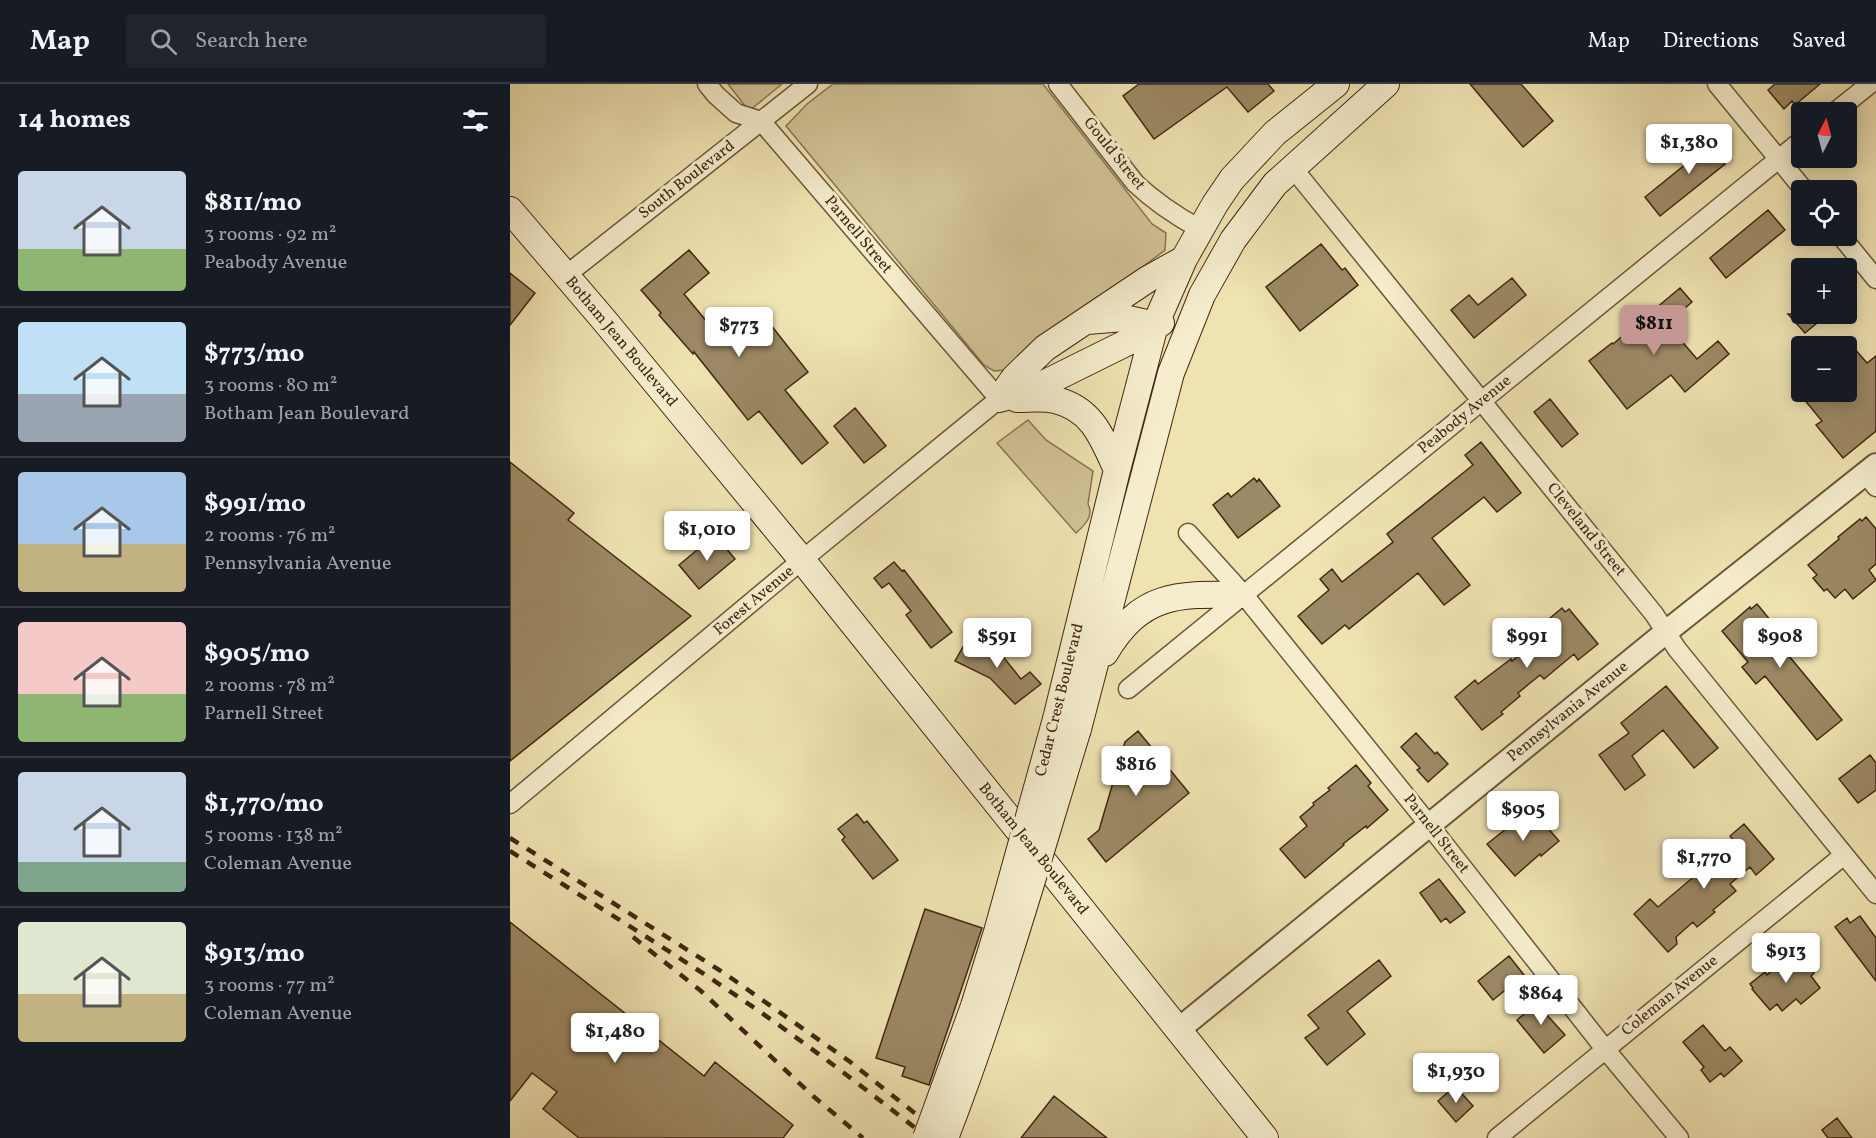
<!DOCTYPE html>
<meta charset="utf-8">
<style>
body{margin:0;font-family:Vollkorn,serif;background:#20242c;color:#f1f3f6;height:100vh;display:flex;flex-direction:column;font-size:22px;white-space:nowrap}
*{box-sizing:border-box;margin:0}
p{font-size:20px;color:#9ea1a6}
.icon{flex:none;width:33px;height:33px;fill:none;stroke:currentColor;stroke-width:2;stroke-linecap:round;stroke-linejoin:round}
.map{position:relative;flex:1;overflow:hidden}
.sheet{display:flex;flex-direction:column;background:#171b24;width:510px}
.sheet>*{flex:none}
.needle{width:39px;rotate:6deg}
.fabs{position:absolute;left:1281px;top:18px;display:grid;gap:12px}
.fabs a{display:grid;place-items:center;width:66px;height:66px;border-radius:6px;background:#171b24;box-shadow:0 3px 15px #0003;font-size:30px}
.price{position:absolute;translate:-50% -51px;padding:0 14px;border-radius:6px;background:#fff;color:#222;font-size:20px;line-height:39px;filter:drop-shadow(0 2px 3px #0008)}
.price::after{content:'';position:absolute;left:50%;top:36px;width:18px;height:14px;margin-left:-9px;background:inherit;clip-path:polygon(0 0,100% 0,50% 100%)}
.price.on{background:#c59692;color:#111}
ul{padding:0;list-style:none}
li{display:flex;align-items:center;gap:18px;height:150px;padding:0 18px}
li+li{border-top:2px solid #363941}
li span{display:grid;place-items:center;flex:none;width:168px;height:120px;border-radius:6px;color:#555}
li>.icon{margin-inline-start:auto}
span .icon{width:72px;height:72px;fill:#fffc;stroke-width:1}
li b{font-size:26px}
h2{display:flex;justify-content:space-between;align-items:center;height:72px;padding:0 18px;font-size:26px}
header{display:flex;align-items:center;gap:36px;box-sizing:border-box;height:84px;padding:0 30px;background:#171b24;border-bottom:2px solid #363941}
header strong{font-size:28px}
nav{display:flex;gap:33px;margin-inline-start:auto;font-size:21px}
.search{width:420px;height:54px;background:#20242c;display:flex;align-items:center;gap:15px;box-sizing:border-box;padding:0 21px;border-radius:6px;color:#9ea1a6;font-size:22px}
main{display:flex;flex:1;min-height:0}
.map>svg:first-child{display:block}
.green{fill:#d2c397;stroke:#8a7554;stroke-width:1.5}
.building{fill:#9c8965;stroke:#422711;stroke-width:1.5}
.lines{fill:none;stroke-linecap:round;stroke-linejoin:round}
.minor-casing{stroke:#6d5639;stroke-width:21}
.tertiary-casing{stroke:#6d5639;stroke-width:26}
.secondary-casing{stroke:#422711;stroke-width:28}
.minor{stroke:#f5edcd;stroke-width:18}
.tertiary{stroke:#f5edcd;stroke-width:22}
.secondary{stroke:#f5edcd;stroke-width:26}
.rail{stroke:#422711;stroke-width:4.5;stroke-dasharray:10 10;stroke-linecap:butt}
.secondary-bridge-casing{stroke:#422711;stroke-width:28;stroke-linecap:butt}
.secondary-bridge{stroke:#f5edcd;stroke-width:26}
.labels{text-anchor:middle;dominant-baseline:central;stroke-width:6;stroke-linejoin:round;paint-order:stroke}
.street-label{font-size:16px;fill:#422711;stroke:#f5edcd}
</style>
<header>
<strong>Map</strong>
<div class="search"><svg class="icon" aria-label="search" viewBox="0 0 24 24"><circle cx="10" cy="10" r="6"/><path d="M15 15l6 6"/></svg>Search here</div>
<nav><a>Map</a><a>Directions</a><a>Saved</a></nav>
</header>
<main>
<section class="sheet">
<h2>14 homes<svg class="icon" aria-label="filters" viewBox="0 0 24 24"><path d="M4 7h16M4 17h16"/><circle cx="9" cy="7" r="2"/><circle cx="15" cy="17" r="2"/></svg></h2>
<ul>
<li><span style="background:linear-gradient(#c9d6e8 65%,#8fb573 0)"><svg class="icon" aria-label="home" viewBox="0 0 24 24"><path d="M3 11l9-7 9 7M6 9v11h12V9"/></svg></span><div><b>$811/mo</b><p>3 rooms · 92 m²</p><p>Peabody Avenue</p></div></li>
<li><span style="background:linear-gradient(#bfe0f5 60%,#9aa5b1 0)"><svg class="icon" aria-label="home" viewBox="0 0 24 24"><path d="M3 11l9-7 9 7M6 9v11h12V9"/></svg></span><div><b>$773/mo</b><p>3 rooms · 80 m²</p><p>Botham Jean Boulevard</p></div></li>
<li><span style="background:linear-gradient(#a9c7e8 60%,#c2b280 0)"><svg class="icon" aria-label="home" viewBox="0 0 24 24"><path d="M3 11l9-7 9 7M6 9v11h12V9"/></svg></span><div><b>$991/mo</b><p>2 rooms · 76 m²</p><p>Pennsylvania Avenue</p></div></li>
<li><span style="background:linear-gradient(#f6c9c9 60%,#8fb573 0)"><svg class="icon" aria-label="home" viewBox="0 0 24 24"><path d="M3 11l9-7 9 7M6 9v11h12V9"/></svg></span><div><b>$905/mo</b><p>2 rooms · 78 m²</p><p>Parnell Street</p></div></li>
<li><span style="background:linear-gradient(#c9d6e8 75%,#7fa58c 0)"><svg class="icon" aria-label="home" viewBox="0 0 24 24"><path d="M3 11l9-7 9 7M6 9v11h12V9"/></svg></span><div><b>$1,770/mo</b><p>5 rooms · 138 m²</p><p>Coleman Avenue</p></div></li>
<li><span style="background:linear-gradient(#dfe7d0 60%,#c2b280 0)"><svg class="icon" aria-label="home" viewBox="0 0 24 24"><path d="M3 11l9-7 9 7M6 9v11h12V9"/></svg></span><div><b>$913/mo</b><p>3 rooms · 77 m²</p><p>Coleman Avenue</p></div></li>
</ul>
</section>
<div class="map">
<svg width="1366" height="1054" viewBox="0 0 1366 1054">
<rect width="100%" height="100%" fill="#efe3b2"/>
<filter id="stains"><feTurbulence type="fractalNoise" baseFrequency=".00333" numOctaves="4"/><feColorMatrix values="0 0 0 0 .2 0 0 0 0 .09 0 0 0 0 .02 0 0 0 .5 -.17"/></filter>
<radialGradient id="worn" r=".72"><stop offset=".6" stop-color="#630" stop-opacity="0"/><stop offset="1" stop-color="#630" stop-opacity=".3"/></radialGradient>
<!-- green -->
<path class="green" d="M218,0H272L239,27Z
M323,0H533L642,140L656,149L655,166L497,286L484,287L474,281L276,42L297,20Z
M518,336L536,356L583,387L578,420C584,432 575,441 566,449L487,359Z"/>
<!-- building -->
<path class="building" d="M629,0H758L764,7L738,28L717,3L644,55L613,12Z
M960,0H1011L1043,37L1013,63Z
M1265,0H1310L1285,21L1282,17L1274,25L1258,6Z
M1204,50L1220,69L1212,76L1215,80L1150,132L1135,113L1182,75L1179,71Z
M1258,126L1275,146L1216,194L1200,174Z
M811,160L832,186L835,184L848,201L790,247L756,203Z
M179,166L199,189L174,210L212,256L249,226L298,288L275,306L318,359L292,380L249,327L238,336L184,268L183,270L149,231L151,229L131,206Z
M0,189L25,209L0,241Z
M1002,194L1016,211L964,254L941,226L959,211L968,221Z
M1170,204L1182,218L1157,240L1187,275L1208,257L1219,270L1175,308L1161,291L1117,325L1079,277L1102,259L1103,260Z
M1278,230H1318L1295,249Z
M1336,255L1357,279L1366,272V347L1333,374L1306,341L1312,337L1288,308H1336Z
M1040,315L1068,350L1052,363L1024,328Z
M345,324L376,362L354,379L324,342Z
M971,358L1011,409L987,428L974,413L922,454L960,501L934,521L908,489L839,545L835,541L812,560L788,532L819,506L810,495L822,485L832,498L883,458L877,450L963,381L955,371Z
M0,378L64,429L58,436L181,532L0,677Z
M744,394L747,398L749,395L770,422L728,454L703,421L718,409L721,413Z
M1356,433L1366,445V480L1359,486L1366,496L1343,515L1335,505L1325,514L1317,505L1314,507L1303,494L1307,491L1298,481L1329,455L1328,453L1350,435L1352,437Z
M205,451L225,475L189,505L169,481Z
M384,478L392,487L394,486L442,548L421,564L396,531L401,527L379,499L372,504L364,494Z
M1247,520L1285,566L1279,572L1332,636L1307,656L1255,592L1246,600L1232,583L1238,578L1212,547L1240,523L1241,525Z
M1052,524L1055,528L1059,525L1088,560L1068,576L1064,570L1034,595L1030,591L1008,609L1010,612L991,628L993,630L972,646L945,613L965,596L968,600L1001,575L1002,577L1041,544L1040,542L1044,538L1040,534Z
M457,556L479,567L484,556L499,564L494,574L511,595L520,588L531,600L505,620L480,594L445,577Z
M1156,602L1208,664L1184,684L1153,646L1122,672L1135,691L1115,706L1089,671L1119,649L1111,639Z
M628,647L679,709L596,778L578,755L589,746L615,658Z
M906,649L925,670L927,668L938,680L918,698L907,686L910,684L891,663Z
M1360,671L1366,679V706L1348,719L1329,695Z
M846,681L861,699L858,702L878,726L857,744L856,742L833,760L834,761L795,794L770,765L797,742L790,733L804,721L803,719L820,706L818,704Z
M1021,725L1049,757L1031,772L1030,770L1005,792L977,760Z
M347,730L354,739L357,737L388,776L363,795L332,756L335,753L328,745Z
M1234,740L1264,775L1246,791L1240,783L1220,800L1226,807L1203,826L1205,828L1187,843L1183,838L1166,853L1167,860L1158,868L1124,830L1140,815L1148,823L1187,790L1181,783L1197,770L1204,779L1227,761L1220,752Z
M929,795L955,828L940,839L936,834L931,838L910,809Z
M415,825L472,844L419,1001L392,992L395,983L366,974Z
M1350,832L1366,854V897L1325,843L1337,834L1340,839Z
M0,838L194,992L205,978L283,1041L273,1054H69L33,1025L47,1008L22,989L0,1017Z
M1285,867L1304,889L1301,892L1310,904L1291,920L1286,915L1272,927L1267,920L1260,926L1242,905L1243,904L1240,900L1255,888L1257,891Z
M999,872L1014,891L983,916L968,897Z
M869,876L881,892L837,927L855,950L817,981L795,954L809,944L798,931Z
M1033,914L1042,925L1036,930L1055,951L1034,969L1007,936Z
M1193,941L1215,967L1220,963L1232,977L1214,993L1211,989L1200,998L1191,986L1194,983L1173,958Z
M945,1002L963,1022L946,1038L928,1017Z
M544,1012L597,1054H511Z
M1327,1034L1342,1054H1318L1312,1046Z"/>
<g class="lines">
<defs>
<path id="minor" d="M548,0L625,99C645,118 666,132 690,145
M1207,0L1294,106
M1325,28L1360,0
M782,83L1144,530L1167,565L1366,810
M1331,152L1366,195
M55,192L298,0
M1356,390L1366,403
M678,449L734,511L920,742L1095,965L1169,1054
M618,605L1292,56
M0,720L292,476L489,315L251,37L226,29L206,11L197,0
M987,1054L1334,771"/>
<path id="tertiary" d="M668,946L1156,548L1366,381"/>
<path id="secondary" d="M0,126L94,236L292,476L755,1054
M577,237L614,234L645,241
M489,315L505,293L535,264L638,195L674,175
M489,315L519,307L626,254L645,241L651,239
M507,315C519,315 533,313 545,316C582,324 593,355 607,386
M595,569C632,507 669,510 734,511
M546,635L607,386L645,241L674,175L705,120L722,95L765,49L826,0
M568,645L661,289L692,211L723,156L765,100L876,0"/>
</defs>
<!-- minor casing -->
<use href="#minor" class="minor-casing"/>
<!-- tertiary casing -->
<use href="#tertiary" class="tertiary-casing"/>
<!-- secondary casing -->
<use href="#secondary" class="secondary-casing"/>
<!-- minor -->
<use href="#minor" class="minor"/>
<!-- tertiary -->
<use href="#tertiary" class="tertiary"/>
<!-- secondary -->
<use href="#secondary" class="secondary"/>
<!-- rail -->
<path class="rail" d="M0,754L214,889L339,977L436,1054
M0,767C82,819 166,870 246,925C305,966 362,1010 418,1054
M123,853L191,907L303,1012L353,1054"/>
<defs>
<path id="secondary-bridge" d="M416,1054L464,922L487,848L546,635
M435,1054C487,920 526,782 568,645"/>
</defs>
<!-- secondary-bridge casing -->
<use href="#secondary-bridge" class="secondary-bridge-casing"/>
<!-- secondary-bridge -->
<use href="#secondary-bridge" class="secondary-bridge"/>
</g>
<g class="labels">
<!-- street labels -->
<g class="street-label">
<text transform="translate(604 70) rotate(51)">Gould Street</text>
<text transform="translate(177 96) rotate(-38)">South Boulevard</text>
<text transform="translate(348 151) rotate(50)">Parnell Street</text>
<text transform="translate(111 258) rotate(50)">Botham Jean Boulevard</text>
<text transform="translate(955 331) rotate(-39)">Peabody Avenue</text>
<text transform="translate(1076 446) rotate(51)">Cleveland Street</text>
<text transform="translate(244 517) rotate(-40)">Forest Avenue</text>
<text transform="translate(550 616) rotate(-76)">Cedar Crest Boulevard</text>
<text transform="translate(1058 628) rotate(-39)">Pennsylvania Avenue</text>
<text transform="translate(926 750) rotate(52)">Parnell Street</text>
<text transform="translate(523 765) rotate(51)">Botham Jean Boulevard</text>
<text transform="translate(1160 912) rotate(-39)">Coleman Avenue</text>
</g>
</g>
<rect width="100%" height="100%" filter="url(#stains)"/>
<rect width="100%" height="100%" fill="url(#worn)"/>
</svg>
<div class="fabs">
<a><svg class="needle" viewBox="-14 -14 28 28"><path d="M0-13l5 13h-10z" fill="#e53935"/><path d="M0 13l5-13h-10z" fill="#9ea1a6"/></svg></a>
<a><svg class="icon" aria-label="locate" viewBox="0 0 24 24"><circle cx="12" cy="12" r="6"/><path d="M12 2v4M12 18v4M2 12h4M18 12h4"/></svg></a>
<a>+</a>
<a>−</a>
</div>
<b class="price" style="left:1179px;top:91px">$1,380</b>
<b class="price on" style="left:1144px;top:272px">$811</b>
<b class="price" style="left:229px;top:274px">$773</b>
<b class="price" style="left:197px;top:478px">$1,010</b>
<b class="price" style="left:487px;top:585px">$591</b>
<b class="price" style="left:1017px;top:585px">$991</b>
<b class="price" style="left:1270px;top:585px">$908</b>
<b class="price" style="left:626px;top:713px">$816</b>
<b class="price" style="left:1013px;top:758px">$905</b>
<b class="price" style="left:1194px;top:806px">$1,770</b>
<b class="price" style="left:1276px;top:900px">$913</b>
<b class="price" style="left:1031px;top:942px">$864</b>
<b class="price" style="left:105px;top:980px">$1,480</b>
<b class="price" style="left:946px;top:1020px">$1,930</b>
</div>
</main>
